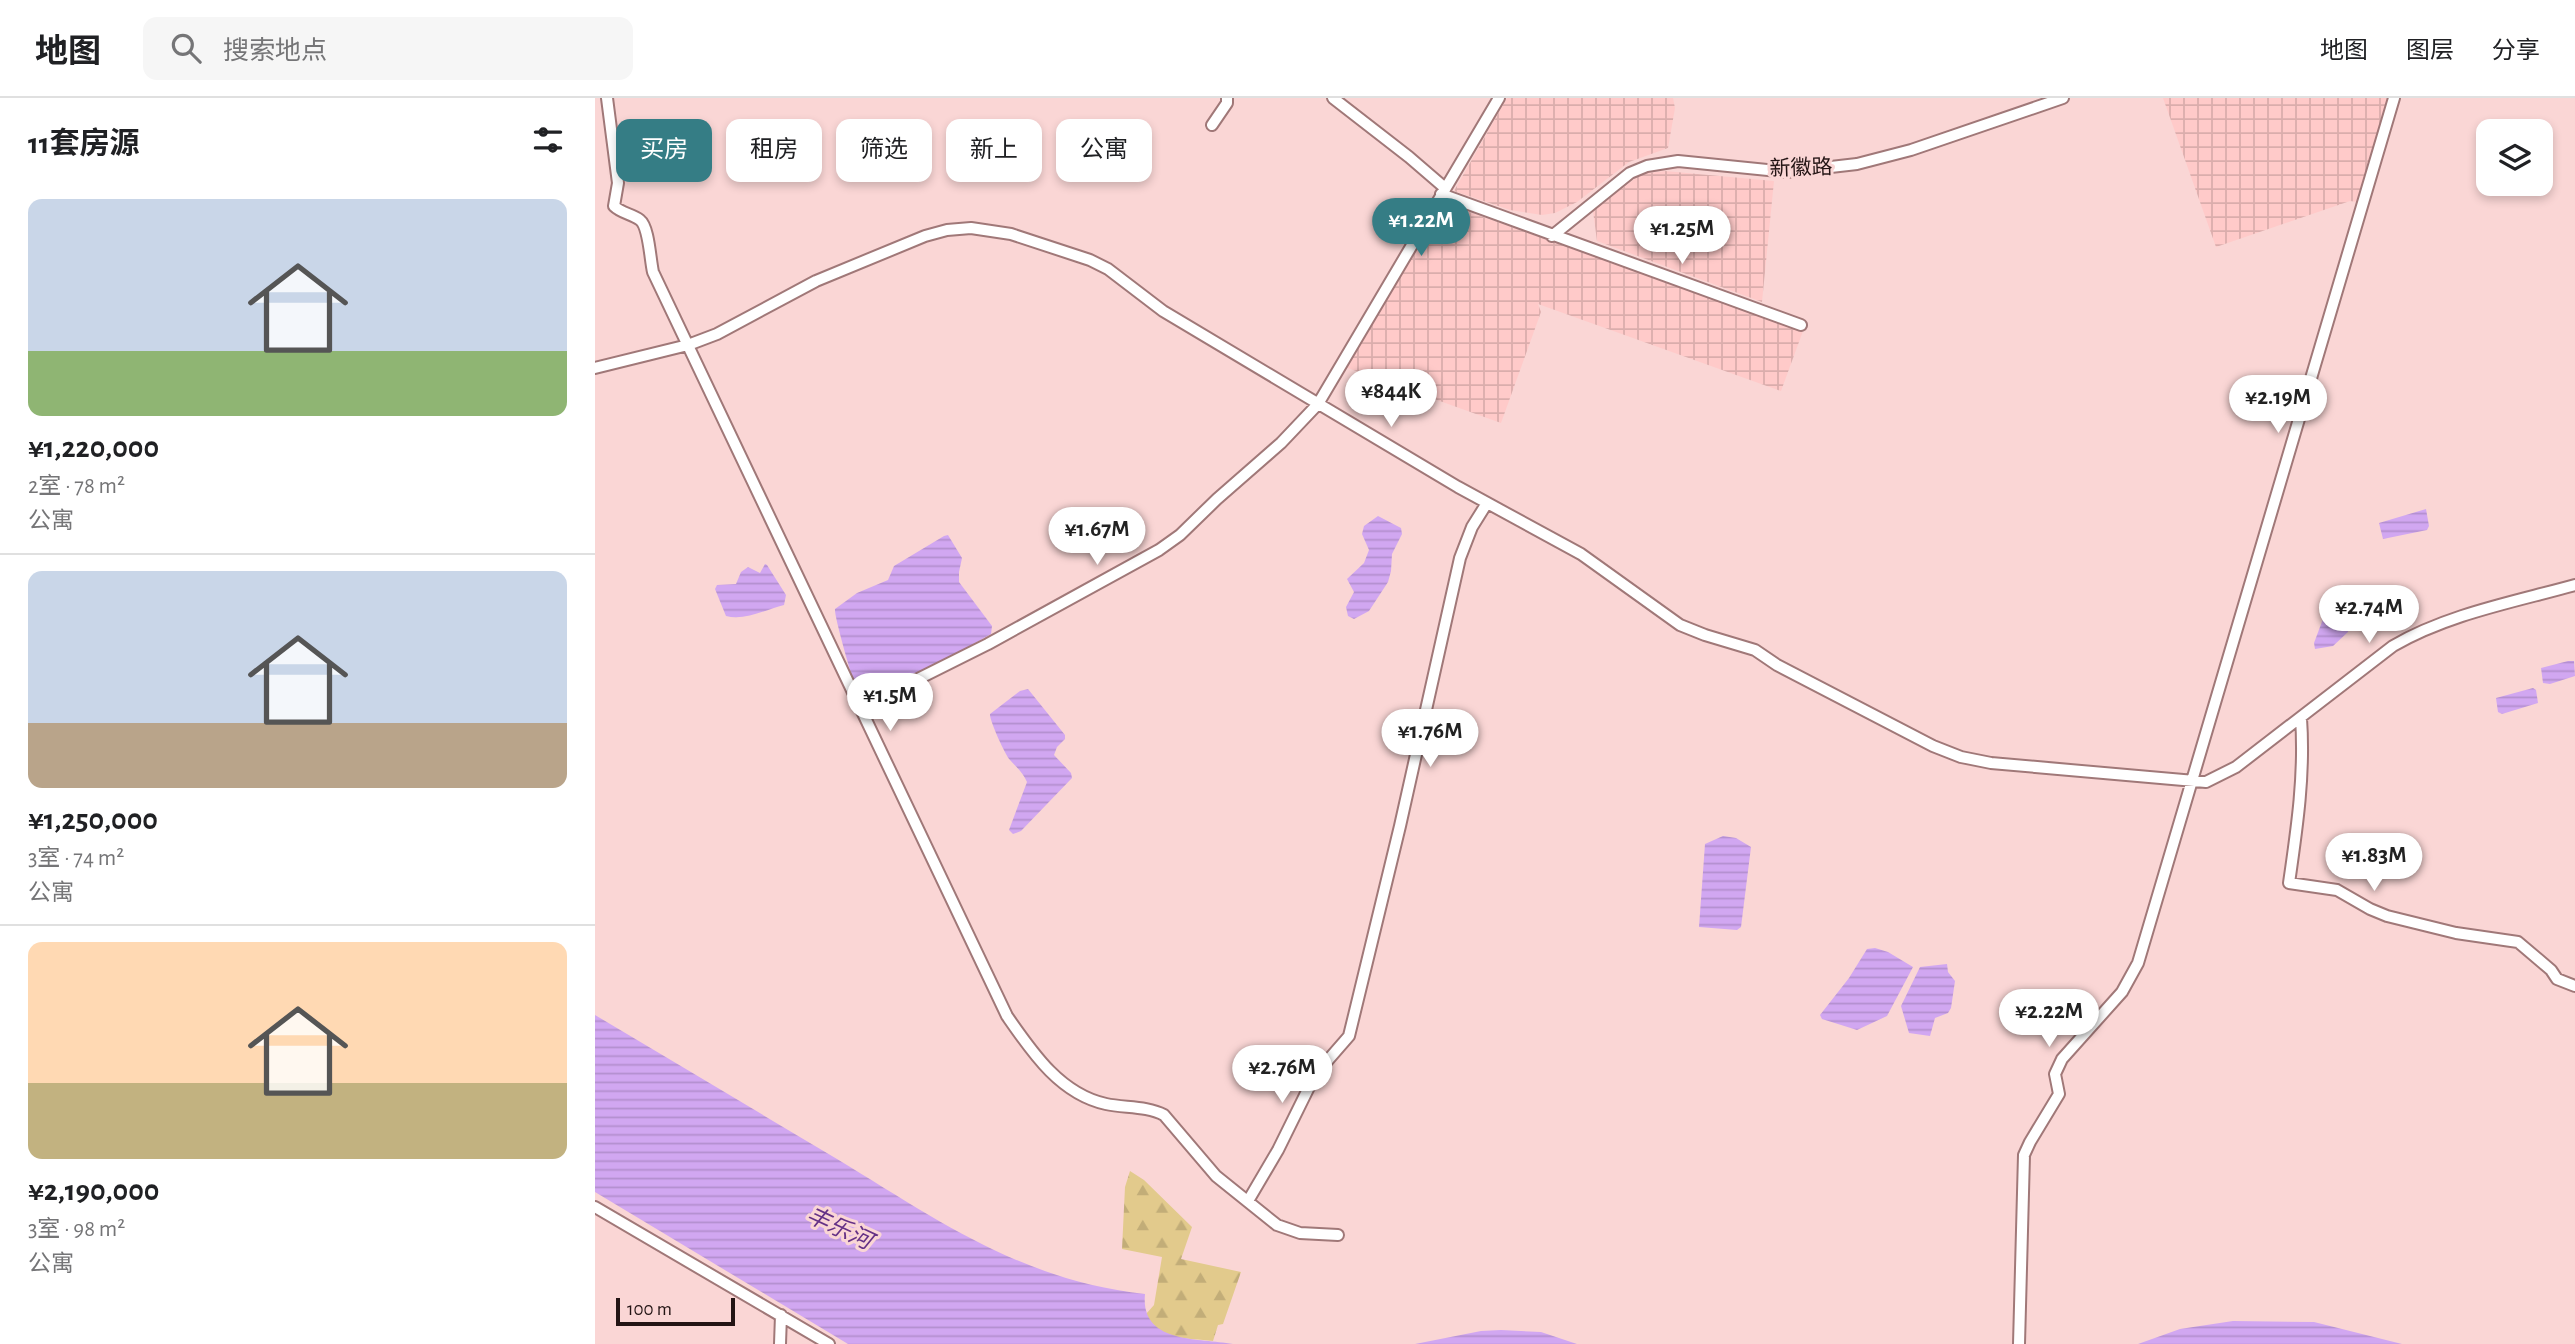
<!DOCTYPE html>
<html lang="zh">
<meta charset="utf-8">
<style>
body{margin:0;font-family:"Alegreya Sans","Noto Sans SC",sans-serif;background:#f6f6f6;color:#202124;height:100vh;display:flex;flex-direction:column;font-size:26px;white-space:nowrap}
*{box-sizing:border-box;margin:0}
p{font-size:23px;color:#757577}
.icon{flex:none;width:38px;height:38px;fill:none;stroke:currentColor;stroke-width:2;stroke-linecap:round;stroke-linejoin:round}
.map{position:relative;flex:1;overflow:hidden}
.panel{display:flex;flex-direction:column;background:#fff;width:595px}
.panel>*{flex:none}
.banner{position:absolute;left:21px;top:21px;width:665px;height:63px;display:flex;gap:14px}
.tools{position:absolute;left:1881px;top:21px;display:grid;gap:14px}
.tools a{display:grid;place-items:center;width:77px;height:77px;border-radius:14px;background:#fff;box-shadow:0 4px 10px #0003;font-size:35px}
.scale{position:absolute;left:21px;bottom:18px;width:119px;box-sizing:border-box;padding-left:7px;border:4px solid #231414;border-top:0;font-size:19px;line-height:24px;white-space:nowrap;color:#231414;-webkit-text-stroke:5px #fad6d5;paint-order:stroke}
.price{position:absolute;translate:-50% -60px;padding:0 16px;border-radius:24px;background:#fff;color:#222;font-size:23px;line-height:46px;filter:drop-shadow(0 2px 4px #0008)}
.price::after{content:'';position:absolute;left:50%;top:42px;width:21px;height:16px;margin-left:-10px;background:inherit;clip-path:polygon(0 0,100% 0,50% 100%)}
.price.on{background:#357d85;color:#fff}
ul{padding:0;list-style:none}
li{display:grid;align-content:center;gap:14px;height:371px;padding:0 28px}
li+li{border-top:2px solid #e0e0e0}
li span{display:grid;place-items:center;height:217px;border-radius:14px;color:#555}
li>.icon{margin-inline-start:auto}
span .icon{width:126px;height:126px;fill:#fffc;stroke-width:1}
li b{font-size:30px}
h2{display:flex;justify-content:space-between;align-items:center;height:84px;padding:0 28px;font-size:30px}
.tag{padding:0 24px;border-radius:14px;background:#fff;box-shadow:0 4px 10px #0003;font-size:24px;line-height:63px}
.tag.on{background:#357d85;color:#fff}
header{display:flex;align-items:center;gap:42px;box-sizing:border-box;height:98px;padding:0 35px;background:#fff;border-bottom:2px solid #e0e0e0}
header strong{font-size:33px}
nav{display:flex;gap:38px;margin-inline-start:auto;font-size:24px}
.search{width:490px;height:63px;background:#f6f6f6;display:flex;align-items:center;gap:18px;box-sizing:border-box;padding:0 24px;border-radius:14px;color:#757577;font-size:26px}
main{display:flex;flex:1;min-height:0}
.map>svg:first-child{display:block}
.industrial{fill:url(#industrial-grid)}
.forest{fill:url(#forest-firs)}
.water{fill:url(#water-rules)}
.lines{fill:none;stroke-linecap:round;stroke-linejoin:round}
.minor-casing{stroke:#a07878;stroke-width:14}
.minor{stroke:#fff;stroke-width:10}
.labels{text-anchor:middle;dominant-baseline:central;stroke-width:6;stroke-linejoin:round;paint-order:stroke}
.street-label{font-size:21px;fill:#231414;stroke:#fad6d5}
.water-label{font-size:23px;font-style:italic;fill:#653186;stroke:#fad6d5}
</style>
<header>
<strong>地图</strong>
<div class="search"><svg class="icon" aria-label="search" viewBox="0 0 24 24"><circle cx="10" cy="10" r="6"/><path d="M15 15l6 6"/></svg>搜索地点</div>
<nav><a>地图</a><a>图层</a><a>分享</a></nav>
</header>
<main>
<section class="panel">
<h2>11套房源<svg class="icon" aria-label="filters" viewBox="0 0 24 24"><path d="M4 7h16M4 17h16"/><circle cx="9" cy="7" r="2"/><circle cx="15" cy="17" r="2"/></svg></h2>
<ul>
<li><span style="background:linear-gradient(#c9d6e8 70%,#8fb573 0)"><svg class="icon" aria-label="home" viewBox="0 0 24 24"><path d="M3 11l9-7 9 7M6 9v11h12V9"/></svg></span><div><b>¥1,220,000</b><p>2室 · 78 m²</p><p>公寓</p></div></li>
<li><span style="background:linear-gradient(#c9d6e8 70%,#b9a48a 0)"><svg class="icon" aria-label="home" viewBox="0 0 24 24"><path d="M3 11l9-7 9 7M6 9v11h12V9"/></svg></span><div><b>¥1,250,000</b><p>3室 · 74 m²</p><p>公寓</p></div></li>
<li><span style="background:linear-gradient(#ffd9b3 65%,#c2b280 0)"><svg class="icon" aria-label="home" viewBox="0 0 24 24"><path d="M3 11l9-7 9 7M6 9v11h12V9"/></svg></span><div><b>¥2,190,000</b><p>3室 · 98 m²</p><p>公寓</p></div></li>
</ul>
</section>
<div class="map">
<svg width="1980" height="1246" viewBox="0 0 1980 1246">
<defs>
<pattern id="industrial-grid" width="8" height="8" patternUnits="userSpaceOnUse" patternTransform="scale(1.75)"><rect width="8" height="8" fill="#ffcac9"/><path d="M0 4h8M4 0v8" fill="none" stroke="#daadac"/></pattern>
<pattern id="forest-firs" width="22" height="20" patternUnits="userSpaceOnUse" patternTransform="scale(1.75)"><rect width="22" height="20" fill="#e2ca8c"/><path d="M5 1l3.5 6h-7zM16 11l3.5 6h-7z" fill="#c2ad78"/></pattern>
<pattern id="water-rules" width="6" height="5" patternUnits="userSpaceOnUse" patternTransform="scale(1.75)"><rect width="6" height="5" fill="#d1a7f1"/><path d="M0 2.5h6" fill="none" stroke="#b38fce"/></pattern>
</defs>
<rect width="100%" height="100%" fill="#fad6d5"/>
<!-- industrial -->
<path class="industrial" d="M912,0H1078L1080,10L1073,50L1034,64L982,104L960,115L947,117L915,112L859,93Z
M1568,0H1792L1762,104L1755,103L1621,149Z
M1070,73L1179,83L1167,204L1002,143L998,113L1046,76Z
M849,105L1208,233L1186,293L943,206L946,214L906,325L750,269Z"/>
<!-- forest -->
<path class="forest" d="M535,1073L549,1082L597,1129L586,1161L646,1174L628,1226L623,1227L618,1243C593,1240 563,1242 551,1216L559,1207L567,1159L527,1151L530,1089Z"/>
<!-- water -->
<path class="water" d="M1831,411L1834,428L1832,432L1788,441L1784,425Z
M783,418L806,430L807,436L797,456L796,473L793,484L774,513L759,521L753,518L751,509L759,494L752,481L769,465L774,452L767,436L769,428Z
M353,437L367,460L364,474V484L397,528L396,536L315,582L311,579L279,596L268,595C264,591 261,586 258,581C255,573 239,517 240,511L262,495L293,482L299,468L349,438Z
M170,466L172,467L191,497L189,507C170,512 149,523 131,518L120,491L122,487L141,486L146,474L153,469L165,475Z
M1740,495L1756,497L1753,534L1738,548L1720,551L1719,545L1737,497Z
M1973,563H1979L1980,578L1955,586L1948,585L1946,570Z
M1938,590L1941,592L1943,605L1907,616L1903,614L1901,600Z
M433,591L470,637V641L462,649L459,657L476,675L477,680L426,733L418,736L414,732L432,684C428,674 421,669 415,662C410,657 394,621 395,616L425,593Z
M1128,738L1141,740L1156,749L1146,829L1142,832L1104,829L1110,746Z
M1280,850L1293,854L1318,869L1292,918L1262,932L1227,921L1225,917L1254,880L1272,851Z
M1352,866L1353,874L1360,883L1356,910L1353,915L1340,920L1335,938L1314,935L1306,908L1325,869Z
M0,917C81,965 161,1013 242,1061C346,1124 426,1182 550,1196C545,1246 603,1240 638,1246H253L0,1094Z
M1638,1223L1719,1224L1807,1246H1543L1585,1231Z
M906,1232L946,1234L982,1246H820L886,1233Z"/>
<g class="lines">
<defs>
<path id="minor" d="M12,0L23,85L19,108C26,115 37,116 45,122C54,129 55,161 58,174L412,918C437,954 465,996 511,1006C530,1010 552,1008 569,1017L621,1078L682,1127L705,1135L743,1137
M738,0L814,59L850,90
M617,27L632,5V0
M846,96L1206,227
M957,138L1035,75L1052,68L1083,63L1192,74L1262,66L1316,52L1468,0
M0,270L93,247L122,236L221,183L330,138L352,132L376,130L416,136L495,162L513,171L568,213L863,389L986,456L1085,527L1110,537L1160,552L1182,567L1338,648L1366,659L1396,665L1611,684L1641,669L1798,548C1853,516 1919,504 1980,487
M265,610L393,546L564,452L585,437L622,401L686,345L723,306L904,0
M1706,620C1710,676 1702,730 1694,785L1742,792L1775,811L1792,818L1861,835L1923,844L1956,872L1962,881L1980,888
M653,1103L683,1052L720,977L754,938L805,728L865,460L877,429L892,405
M0,1109L234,1246
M185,1246L186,1217
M1424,1246L1429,1057L1435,1044L1464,996L1460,976L1467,961L1527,894L1543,865L1799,0"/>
</defs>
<!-- minor casing -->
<use href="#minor" class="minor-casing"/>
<!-- minor -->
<use href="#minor" class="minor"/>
</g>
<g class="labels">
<!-- street labels -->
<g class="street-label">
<text transform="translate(1206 70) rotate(-2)">新徽路</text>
</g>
<!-- water labels -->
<g class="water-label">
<text transform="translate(244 1131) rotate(25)">丰乐河</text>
</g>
</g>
</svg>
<div class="tools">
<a><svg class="icon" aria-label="layers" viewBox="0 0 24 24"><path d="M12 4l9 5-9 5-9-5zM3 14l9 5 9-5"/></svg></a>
</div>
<div class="scale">100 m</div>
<b class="price on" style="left:826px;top:160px">¥1.22M</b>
<b class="price" style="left:1087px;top:168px">¥1.25M</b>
<b class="price" style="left:796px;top:331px">¥844K</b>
<b class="price" style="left:1683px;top:337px">¥2.19M</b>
<b class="price" style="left:502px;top:469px">¥1.67M</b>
<b class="price" style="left:1774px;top:547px">¥2.74M</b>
<b class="price" style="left:295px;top:635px">¥1.5M</b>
<b class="price" style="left:835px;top:671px">¥1.76M</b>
<b class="price" style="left:1779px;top:795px">¥1.83M</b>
<b class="price" style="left:1454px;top:951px">¥2.22M</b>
<b class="price" style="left:687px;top:1007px">¥2.76M</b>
<div class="banner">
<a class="tag on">买房</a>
<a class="tag">租房</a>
<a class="tag">筛选</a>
<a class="tag">新上</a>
<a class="tag">公寓</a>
</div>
</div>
</main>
